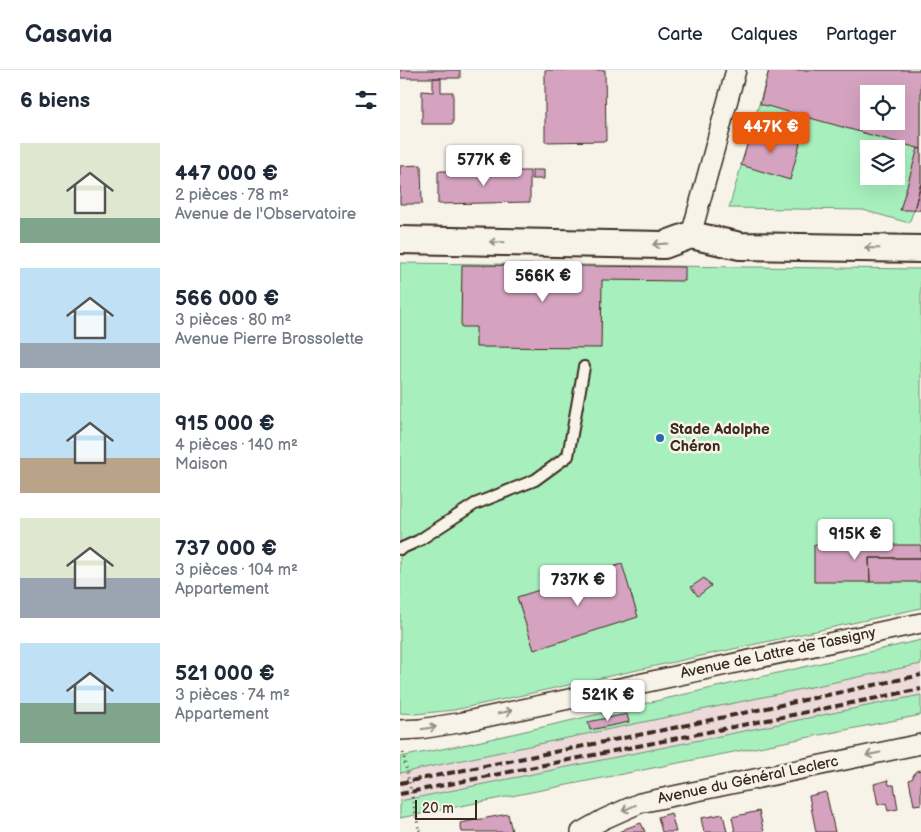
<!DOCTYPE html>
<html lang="fr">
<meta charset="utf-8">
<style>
body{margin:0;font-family:"Balsamiq Sans",sans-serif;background:#f2f2f3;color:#1f2937;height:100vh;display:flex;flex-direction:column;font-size:19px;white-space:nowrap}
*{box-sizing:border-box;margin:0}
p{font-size:16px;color:#747a83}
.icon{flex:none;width:28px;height:28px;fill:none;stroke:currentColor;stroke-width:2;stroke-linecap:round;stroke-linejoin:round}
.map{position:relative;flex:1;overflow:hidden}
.details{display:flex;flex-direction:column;background:#fff;width:400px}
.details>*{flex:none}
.fabs{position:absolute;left:460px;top:15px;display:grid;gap:10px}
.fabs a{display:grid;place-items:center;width:45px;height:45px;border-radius:0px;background:#fff;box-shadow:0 5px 20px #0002;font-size:25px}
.scale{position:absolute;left:15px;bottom:12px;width:62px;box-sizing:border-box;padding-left:5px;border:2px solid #3b2a1e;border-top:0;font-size:14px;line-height:18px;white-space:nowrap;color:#3b2a1e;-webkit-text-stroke:4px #f7f3e8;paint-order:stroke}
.price{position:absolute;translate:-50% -42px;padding:0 11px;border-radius:5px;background:#fff;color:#222;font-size:16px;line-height:32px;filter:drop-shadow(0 1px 2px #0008)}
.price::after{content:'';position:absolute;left:50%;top:30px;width:15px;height:11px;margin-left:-8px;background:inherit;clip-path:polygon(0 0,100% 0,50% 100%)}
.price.current{background:#ea580c;color:#fff}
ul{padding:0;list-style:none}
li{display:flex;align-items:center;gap:15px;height:125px;padding:0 20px}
li span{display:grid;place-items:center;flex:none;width:140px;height:100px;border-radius:0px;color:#555}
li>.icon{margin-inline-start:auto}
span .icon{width:60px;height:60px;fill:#fffc;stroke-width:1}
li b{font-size:21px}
h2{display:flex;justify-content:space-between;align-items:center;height:60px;padding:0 20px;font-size:21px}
header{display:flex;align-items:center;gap:30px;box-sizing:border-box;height:70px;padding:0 25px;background:#fff;border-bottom:1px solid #e0e1e3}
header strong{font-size:24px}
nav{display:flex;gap:28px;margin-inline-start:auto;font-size:18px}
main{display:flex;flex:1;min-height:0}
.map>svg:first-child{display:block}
.built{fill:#eddbdc}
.green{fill:#a7f0be;stroke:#718d6e;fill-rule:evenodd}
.building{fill:#d5a3c0;stroke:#3b2a1e;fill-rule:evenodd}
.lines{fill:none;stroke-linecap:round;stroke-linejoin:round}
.lane-casing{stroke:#3b2a1e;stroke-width:14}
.street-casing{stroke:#3b2a1e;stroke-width:22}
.secondary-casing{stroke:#3b2a1e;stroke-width:30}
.path{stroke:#3b2a1e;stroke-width:3;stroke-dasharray:1 4;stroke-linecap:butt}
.lane{stroke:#f7f3e8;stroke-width:10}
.street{stroke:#f7f3e8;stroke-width:19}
.secondary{stroke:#f7f3e8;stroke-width:26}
.rail{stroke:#3b2a1e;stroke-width:4;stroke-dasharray:8 4;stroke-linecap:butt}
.path-bridge{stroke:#3b2a1e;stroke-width:3;stroke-dasharray:1 4;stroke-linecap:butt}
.oneway{stroke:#998e83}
.poi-dot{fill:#1f6fb2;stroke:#f7f3e8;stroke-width:2}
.labels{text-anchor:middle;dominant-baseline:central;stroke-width:5;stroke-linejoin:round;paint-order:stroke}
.poi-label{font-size:15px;font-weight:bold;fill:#3b2a1e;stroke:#f7f3e8;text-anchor:start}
.street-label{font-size:15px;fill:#3b2a1e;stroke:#f7f3e8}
</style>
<header>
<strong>Casavia</strong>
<nav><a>Carte</a><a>Calques</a><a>Partager</a></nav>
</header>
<main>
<section class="details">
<h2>6 biens<svg class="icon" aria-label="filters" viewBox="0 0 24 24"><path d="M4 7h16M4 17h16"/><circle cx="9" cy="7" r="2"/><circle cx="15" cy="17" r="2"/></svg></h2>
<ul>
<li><span style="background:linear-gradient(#dfe7d0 75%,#7fa58c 0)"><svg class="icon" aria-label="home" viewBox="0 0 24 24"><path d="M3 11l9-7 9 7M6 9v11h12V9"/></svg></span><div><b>447 000 €</b><p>2 pièces · 78 m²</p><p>Avenue de l'Observatoire</p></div></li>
<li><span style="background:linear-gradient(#bfe0f5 75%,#9aa5b1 0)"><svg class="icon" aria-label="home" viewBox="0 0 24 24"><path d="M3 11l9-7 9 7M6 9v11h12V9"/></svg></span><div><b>566 000 €</b><p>3 pièces · 80 m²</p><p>Avenue Pierre Brossolette</p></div></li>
<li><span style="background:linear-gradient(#bfe0f5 65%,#b9a48a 0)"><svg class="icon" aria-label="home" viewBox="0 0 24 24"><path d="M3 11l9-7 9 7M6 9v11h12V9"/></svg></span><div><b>915 000 €</b><p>4 pièces · 140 m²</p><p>Maison</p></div></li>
<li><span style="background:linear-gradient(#dfe7d0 60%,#9aa5b1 0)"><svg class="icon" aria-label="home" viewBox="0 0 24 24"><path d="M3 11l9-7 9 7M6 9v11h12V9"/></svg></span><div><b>737 000 €</b><p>3 pièces · 104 m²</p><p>Appartement</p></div></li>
<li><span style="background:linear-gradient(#bfe0f5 60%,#7fa58c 0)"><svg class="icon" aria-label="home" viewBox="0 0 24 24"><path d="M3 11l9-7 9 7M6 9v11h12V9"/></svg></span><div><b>521 000 €</b><p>3 pièces · 74 m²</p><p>Appartement</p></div></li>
</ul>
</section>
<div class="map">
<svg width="521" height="762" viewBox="0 0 521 762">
<rect width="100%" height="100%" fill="#f7f3e8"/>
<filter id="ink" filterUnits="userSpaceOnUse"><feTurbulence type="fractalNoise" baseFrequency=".02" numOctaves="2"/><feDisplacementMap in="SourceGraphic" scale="10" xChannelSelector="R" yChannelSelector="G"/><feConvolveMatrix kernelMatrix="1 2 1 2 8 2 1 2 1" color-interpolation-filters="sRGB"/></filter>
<g filter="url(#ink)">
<!-- built -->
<path class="built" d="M521,574V646L165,714L0,748V688Z"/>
<!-- green -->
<path class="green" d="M369,0H521V140H514L509,153L463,140L329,138ZM469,24H496V51H469ZM469,79H496V106H469Z
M0,193L521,199V538L54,640L16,644L0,643Z
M521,570V594L0,703V687L73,673Z
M521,625V645L0,748V731Z"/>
<!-- building -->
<path class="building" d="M0,0H60V8H0Z
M145,0H205L206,71L145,72Z
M369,0H521V79L360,34ZM469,24H496V51H469Z
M33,8H41V22H53V54H22V21L33,22Z
M352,59L400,73L390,110L341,95Z
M518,78L521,79V113L514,140H500Z
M21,95L22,134H0V96Z
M132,100H144V109H132Z
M38,101H130V132L38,134Z
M521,113V140H514Z
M62,195L285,197V211L202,210L201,278L76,277V257H61Z
M414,475H521V488H469L470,512H414Z
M469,488H521V512H470Z
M222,494L238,547L134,580L117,527Z
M304,508L311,516L298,526L291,517Z
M227,644L229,652L190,660L188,652Z
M521,700V734L514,735L509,710L513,708V706L516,701Z
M488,710L489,715H494L498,739L488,741L486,733L478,735L474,714Z
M426,722L435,762H416L409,726Z
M359,741L364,762H335L332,747Z
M271,743L276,762H262L258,747Z
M108,744L112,762H62L60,753Z
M323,744L327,762H304L301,748Z
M241,753L245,762H219L227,758Z"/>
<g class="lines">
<defs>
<path id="lane" d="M0,479L18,471L75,434L135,410L168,386L184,297"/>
<path id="street" d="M291,165L336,0
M0,660L20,659L58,653L521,553
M181,762L204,749L240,733L521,674"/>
<path id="secondary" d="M0,170L264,175L291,165L340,176L521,179"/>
</defs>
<!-- lane casing -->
<use href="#lane" class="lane-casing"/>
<!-- street casing -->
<use href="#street" class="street-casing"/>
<!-- secondary casing -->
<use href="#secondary" class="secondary-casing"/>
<!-- path -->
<path class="path" d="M19,760L21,762"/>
<!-- lane -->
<use href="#lane" class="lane"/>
<!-- street -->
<use href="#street" class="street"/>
<!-- secondary -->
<use href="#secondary" class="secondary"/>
<!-- rail -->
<path class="rail" d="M0,713L278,657L521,605
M0,724L521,619"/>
<!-- path-bridge -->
<path class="path-bridge" d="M3,683L19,760"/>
</g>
<!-- one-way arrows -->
<defs><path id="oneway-shaft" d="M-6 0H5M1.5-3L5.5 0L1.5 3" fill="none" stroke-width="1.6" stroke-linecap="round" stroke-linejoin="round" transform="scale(1.25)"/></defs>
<g class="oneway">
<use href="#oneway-shaft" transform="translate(97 172) rotate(-179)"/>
<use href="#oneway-shaft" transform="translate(260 174) rotate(176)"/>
<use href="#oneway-shaft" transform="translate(472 178) rotate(-179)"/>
<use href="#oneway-shaft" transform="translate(105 642) rotate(-12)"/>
<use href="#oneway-shaft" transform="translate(29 658) rotate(-9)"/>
<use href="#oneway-shaft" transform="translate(473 684) rotate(168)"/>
<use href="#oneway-shaft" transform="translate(229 738) rotate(156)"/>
</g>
</g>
<!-- markers -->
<circle class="poi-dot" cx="260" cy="368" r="5"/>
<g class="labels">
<!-- poi labels -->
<g class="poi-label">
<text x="270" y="359">Stade Adolphe<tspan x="270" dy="17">Chéron</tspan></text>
</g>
<!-- street labels -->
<g class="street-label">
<text transform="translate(378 583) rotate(-12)">Avenue de Lattre de Tassigny</text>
<text transform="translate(348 710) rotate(-12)">Avenue du Général Leclerc</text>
</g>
</g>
</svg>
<div class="fabs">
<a><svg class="icon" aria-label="locate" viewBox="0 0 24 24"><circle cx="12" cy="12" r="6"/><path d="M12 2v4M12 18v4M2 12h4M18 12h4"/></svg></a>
<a><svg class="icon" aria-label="layers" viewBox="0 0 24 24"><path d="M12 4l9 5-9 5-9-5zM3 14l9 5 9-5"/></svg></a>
</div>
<div class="scale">20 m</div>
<b class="price current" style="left:371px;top:84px">447K €</b>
<b class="price" style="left:84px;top:117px">577K €</b>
<b class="price" style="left:143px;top:233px">566K €</b>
<b class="price" style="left:455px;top:491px">915K €</b>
<b class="price" style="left:178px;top:537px">737K €</b>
<b class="price" style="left:208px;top:652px">521K €</b>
</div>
</main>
